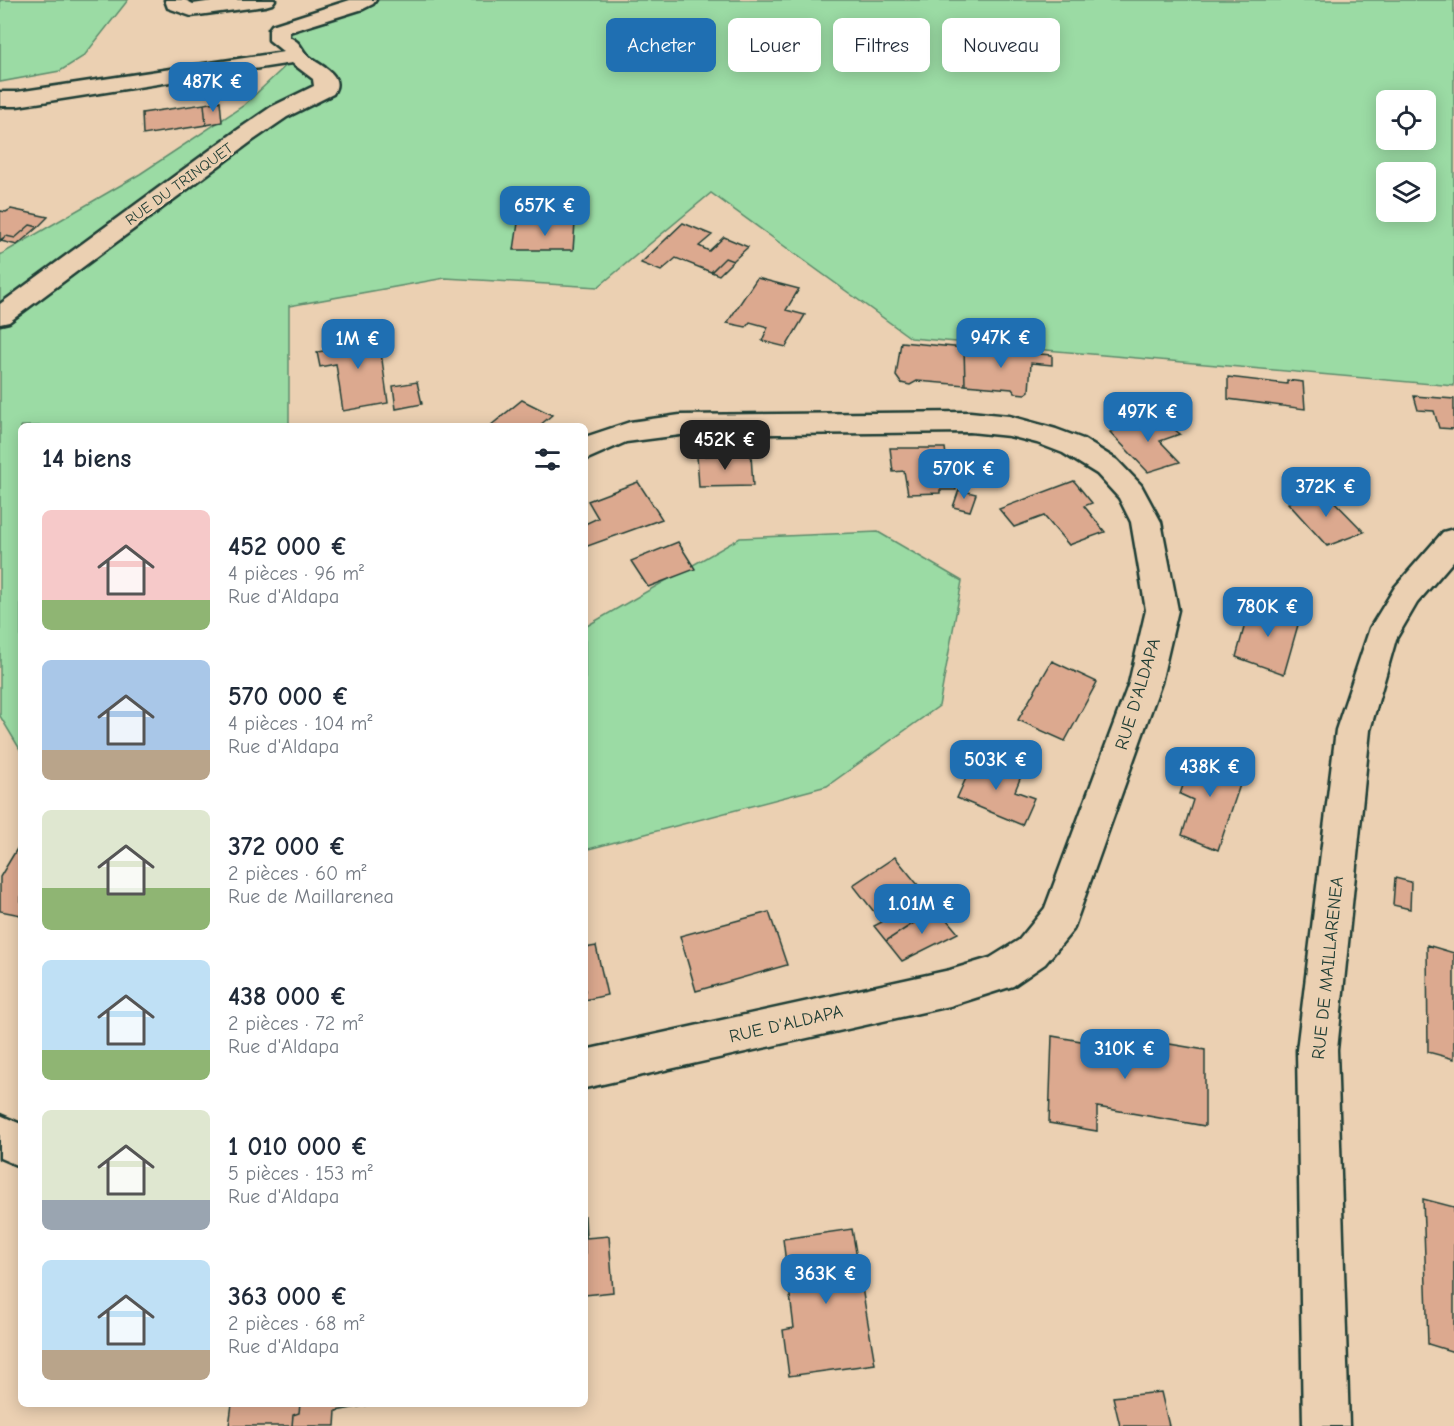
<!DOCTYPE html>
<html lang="fr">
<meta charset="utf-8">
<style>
body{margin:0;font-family:"Comic Neue",sans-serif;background:#f6f6f7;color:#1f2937;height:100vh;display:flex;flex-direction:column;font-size:22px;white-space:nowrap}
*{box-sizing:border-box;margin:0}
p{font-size:20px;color:#747a83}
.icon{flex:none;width:33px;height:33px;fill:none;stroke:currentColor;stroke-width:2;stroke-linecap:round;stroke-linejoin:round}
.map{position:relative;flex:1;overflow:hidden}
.details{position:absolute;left:18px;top:423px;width:570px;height:984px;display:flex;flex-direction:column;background:#fff;border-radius:9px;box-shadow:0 3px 15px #0003}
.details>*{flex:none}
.guide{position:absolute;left:606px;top:18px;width:570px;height:54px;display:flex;gap:12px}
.buttons{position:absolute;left:1376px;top:90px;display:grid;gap:12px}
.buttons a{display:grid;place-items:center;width:60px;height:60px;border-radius:9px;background:#fff;box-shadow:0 3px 15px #0003;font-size:30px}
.price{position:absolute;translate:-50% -51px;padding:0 14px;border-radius:12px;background:#1f6fb2;color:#fff;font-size:20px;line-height:39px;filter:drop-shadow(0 2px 3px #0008)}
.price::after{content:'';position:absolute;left:50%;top:36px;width:18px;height:14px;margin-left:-9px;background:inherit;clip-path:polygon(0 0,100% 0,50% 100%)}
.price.current{background:#222;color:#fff}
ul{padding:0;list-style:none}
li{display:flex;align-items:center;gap:18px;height:150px;padding:0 24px}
li span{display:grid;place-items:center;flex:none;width:168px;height:120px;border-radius:9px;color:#555}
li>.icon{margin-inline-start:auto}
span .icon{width:72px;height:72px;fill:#fffc;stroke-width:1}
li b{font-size:26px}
h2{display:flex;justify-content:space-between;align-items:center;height:72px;padding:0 24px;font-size:26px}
.pill{padding:0 21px;border-radius:9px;background:#fff;box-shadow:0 3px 15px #0003;font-size:21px;line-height:54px}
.pill.current{background:#1f6fb2;color:#fff}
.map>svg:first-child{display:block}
.green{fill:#9bdba4;stroke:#5d8c6c;stroke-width:1.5;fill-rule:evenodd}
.building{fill:#dca98f;stroke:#1f3d34;stroke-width:1.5}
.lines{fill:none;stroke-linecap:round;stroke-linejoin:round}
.minor-casing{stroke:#1f3d34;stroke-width:5}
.minor{fill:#ebd0b2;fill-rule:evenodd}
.labels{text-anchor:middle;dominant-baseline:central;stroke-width:6;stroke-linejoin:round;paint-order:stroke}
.far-street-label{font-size:15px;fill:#1f3d34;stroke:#ebd0b2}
.street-label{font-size:18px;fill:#1f3d34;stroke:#ebd0b2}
</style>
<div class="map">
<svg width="1454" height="1426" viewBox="0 0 1454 1426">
<rect width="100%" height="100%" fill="#ebd0b2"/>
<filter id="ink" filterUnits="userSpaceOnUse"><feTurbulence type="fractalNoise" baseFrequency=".0167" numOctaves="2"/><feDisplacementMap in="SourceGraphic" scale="12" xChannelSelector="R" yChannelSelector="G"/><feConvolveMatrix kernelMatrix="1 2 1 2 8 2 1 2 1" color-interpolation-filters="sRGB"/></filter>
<g filter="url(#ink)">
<!-- green -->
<path class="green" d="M0,0H128L84,56L60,71L0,82Z
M375,0H1454V386L911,338L711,193L598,287L445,278L289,306V426H21V751L0,716V255L140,174L243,106L296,56L289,32L353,11ZM1386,100H1425V140H1386ZM1386,172H1425V212H1386Z
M878,532L962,581L939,706L827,786L585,850V627L740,538Z"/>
<!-- building -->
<path class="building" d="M220,101L222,122L206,125L204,104Z
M204,104L206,125L143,135L142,113Z
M11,209L48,217L38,227L30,225L15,238L6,236L0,240V211L6,212Z
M518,223H575L573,250H514Z
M683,223L712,235L699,246L709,251L724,237L748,247L733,261L725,258L711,272L676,258L661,271L641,263Z
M30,225L38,227L17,245L1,241L6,236L15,238Z
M725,258L733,261L719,275L711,272Z
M757,278L799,289L786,310L805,315L786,347L762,341L768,327L750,322L746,327L727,323Z
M378,331L388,403L343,411L336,364L320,367L317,352L329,350L328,339Z
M901,342L964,348L965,385L917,381L910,385L901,383L896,376Z
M964,348L1052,355V365L1031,363L1029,391L1025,394L1015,393L1012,389L965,385Z
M1228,377L1287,384V380L1303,382L1305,409L1228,399Z
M417,382L422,404L396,409L393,386Z
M1414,396L1454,399V429L1439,428L1434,411L1418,410Z
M522,400L552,415L539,426H490Z
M1159,417L1180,434L1160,441L1180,462L1148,472L1110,432Z
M890,448H945L948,471H954L956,490H940V493L908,494L904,471L893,472Z
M751,455L753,486L699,487L697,456Z
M1074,481L1092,503L1084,506L1105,532L1069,545L1044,516L1014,527L999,509Z
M638,482L662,519L585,547V524L598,518L588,501Z
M959,490L976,494L970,511L953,507Z
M1323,490L1364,532L1327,546L1288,503Z
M678,542L695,569L648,587L631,561Z
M1251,602L1300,618L1284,674L1236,657Z
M1052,661L1097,682L1065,741L1018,720Z
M1195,751L1245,770L1218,850L1182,835L1193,800L1180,794Z
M976,756L1022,774L1015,791L1034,798L1022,825L957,798Z
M21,842V915L0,911V877Z
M895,857L937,908L886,941L874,926L882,922L853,885Z
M1395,878L1411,882L1410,909L1393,905Z
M937,908L958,933L902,961L886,941Z
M769,912L787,965L696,991L680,936Z
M1427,945L1454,953V1059L1428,1052Z
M596,946L607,995L585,1000V948Z
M1098,1032L1205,1050V1126L1097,1107V1131L1049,1123L1052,1036L1098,1044Z
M1423,1199L1454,1207V1352L1428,1344Z
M585,1215L586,1238L609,1236L613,1292L585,1295Z
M852,1229L875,1364L789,1376L783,1330L794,1328L783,1239Z
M1161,1392L1169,1426H1120L1113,1397Z
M232,1404H300L299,1413L293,1415L292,1426H229Z
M300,1404H374L336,1411L335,1426H292L293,1415L299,1413Z"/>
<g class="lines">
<defs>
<path id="minor" d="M165,0H185L193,4L220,0H275L272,4L265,6L191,16L168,8Z
M350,0H376L373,4L363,9L289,32V37C301,43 299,45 306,54C316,65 347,73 333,94L287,117L252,141L9,322L0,324V304L236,131L271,107L314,86L313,79L292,63L17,106H0V92H17L284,52L269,40V29L272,25Z
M970,412L1009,416L1056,429L1083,439L1117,460L1141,485L1161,522L1178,610L1161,683L1073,930L1045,964L1013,986L950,1006L585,1088V1050L950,970L990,958L1019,940L1045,908L1129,683L1146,610L1131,522L1119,498L1097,474L1063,453L1037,443L1009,436L970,432L680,435L626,442L585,460V437L630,422L680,415Z
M1454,529V560L1417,603L1396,639L1370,730L1337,1050L1349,1426H1303L1297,1050L1336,730L1370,628L1395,587L1443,532Z
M0,1115L21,1124V1167L0,1158Z"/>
</defs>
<!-- minor casing -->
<use href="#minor" class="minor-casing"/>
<!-- minor -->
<use href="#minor" class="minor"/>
</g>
</g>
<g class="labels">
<!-- far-street labels -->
<g class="far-street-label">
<text transform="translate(179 184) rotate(-36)">RUE DU TRINQUET</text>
</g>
<!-- street labels -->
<g class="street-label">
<text transform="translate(1138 694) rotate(-73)">RUE D'ALDAPA</text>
<text transform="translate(1328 968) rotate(-84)">RUE DE MAILLARENEA</text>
<text transform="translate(786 1024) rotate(-13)">RUE D'ALDAPA</text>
</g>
</g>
</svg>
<div class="buttons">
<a><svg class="icon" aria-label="locate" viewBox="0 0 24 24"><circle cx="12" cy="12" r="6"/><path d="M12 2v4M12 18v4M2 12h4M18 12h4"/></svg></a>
<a><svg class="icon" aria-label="layers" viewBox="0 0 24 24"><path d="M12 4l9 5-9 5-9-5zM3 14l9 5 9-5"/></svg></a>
</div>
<b class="price" style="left:213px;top:113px">487K €</b>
<b class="price" style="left:545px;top:237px">657K €</b>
<b class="price" style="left:1001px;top:369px">947K €</b>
<b class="price" style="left:358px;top:370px">1M €</b>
<b class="price" style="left:1148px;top:443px">497K €</b>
<b class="price current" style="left:725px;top:471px">452K €</b>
<b class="price" style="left:964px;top:500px">570K €</b>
<b class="price" style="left:1326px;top:518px">372K €</b>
<b class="price" style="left:1268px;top:638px">780K €</b>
<b class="price" style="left:996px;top:791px">503K €</b>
<b class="price" style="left:1210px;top:798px">438K €</b>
<b class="price" style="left:922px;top:935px">1.01M €</b>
<b class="price" style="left:1125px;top:1080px">310K €</b>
<b class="price" style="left:826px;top:1305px">363K €</b>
<div class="guide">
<a class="pill current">Acheter</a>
<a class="pill">Louer</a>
<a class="pill">Filtres</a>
<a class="pill">Nouveau</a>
</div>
<section class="details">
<h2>14 biens<svg class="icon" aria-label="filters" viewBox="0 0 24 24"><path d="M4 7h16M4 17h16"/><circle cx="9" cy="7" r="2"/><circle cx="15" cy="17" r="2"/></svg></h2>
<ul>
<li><span style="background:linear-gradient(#f6c9c9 75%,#8fb573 0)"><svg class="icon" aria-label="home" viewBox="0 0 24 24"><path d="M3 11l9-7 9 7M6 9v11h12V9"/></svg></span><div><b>452 000 €</b><p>4 pièces · 96 m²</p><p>Rue d'Aldapa</p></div></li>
<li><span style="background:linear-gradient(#a9c7e8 75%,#b9a48a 0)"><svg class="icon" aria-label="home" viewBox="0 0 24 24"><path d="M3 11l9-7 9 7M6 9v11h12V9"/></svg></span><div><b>570 000 €</b><p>4 pièces · 104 m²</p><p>Rue d'Aldapa</p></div></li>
<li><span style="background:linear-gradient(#dfe7d0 65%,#8fb573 0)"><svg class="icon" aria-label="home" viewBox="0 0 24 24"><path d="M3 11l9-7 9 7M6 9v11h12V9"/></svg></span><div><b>372 000 €</b><p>2 pièces · 60 m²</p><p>Rue de Maillarenea</p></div></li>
<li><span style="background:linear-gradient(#bfe0f5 75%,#8fb573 0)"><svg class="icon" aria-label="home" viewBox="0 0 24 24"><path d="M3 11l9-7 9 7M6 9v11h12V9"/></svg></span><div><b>438 000 €</b><p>2 pièces · 72 m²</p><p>Rue d'Aldapa</p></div></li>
<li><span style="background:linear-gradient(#dfe7d0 75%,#9aa5b1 0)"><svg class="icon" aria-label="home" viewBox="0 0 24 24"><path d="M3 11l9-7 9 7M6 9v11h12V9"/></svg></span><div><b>1 010 000 €</b><p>5 pièces · 153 m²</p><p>Rue d'Aldapa</p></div></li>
<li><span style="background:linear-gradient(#bfe0f5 75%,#b9a48a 0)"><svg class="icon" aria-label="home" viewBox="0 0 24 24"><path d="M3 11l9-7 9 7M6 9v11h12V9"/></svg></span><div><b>363 000 €</b><p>2 pièces · 68 m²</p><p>Rue d'Aldapa</p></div></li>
</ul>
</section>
</div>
